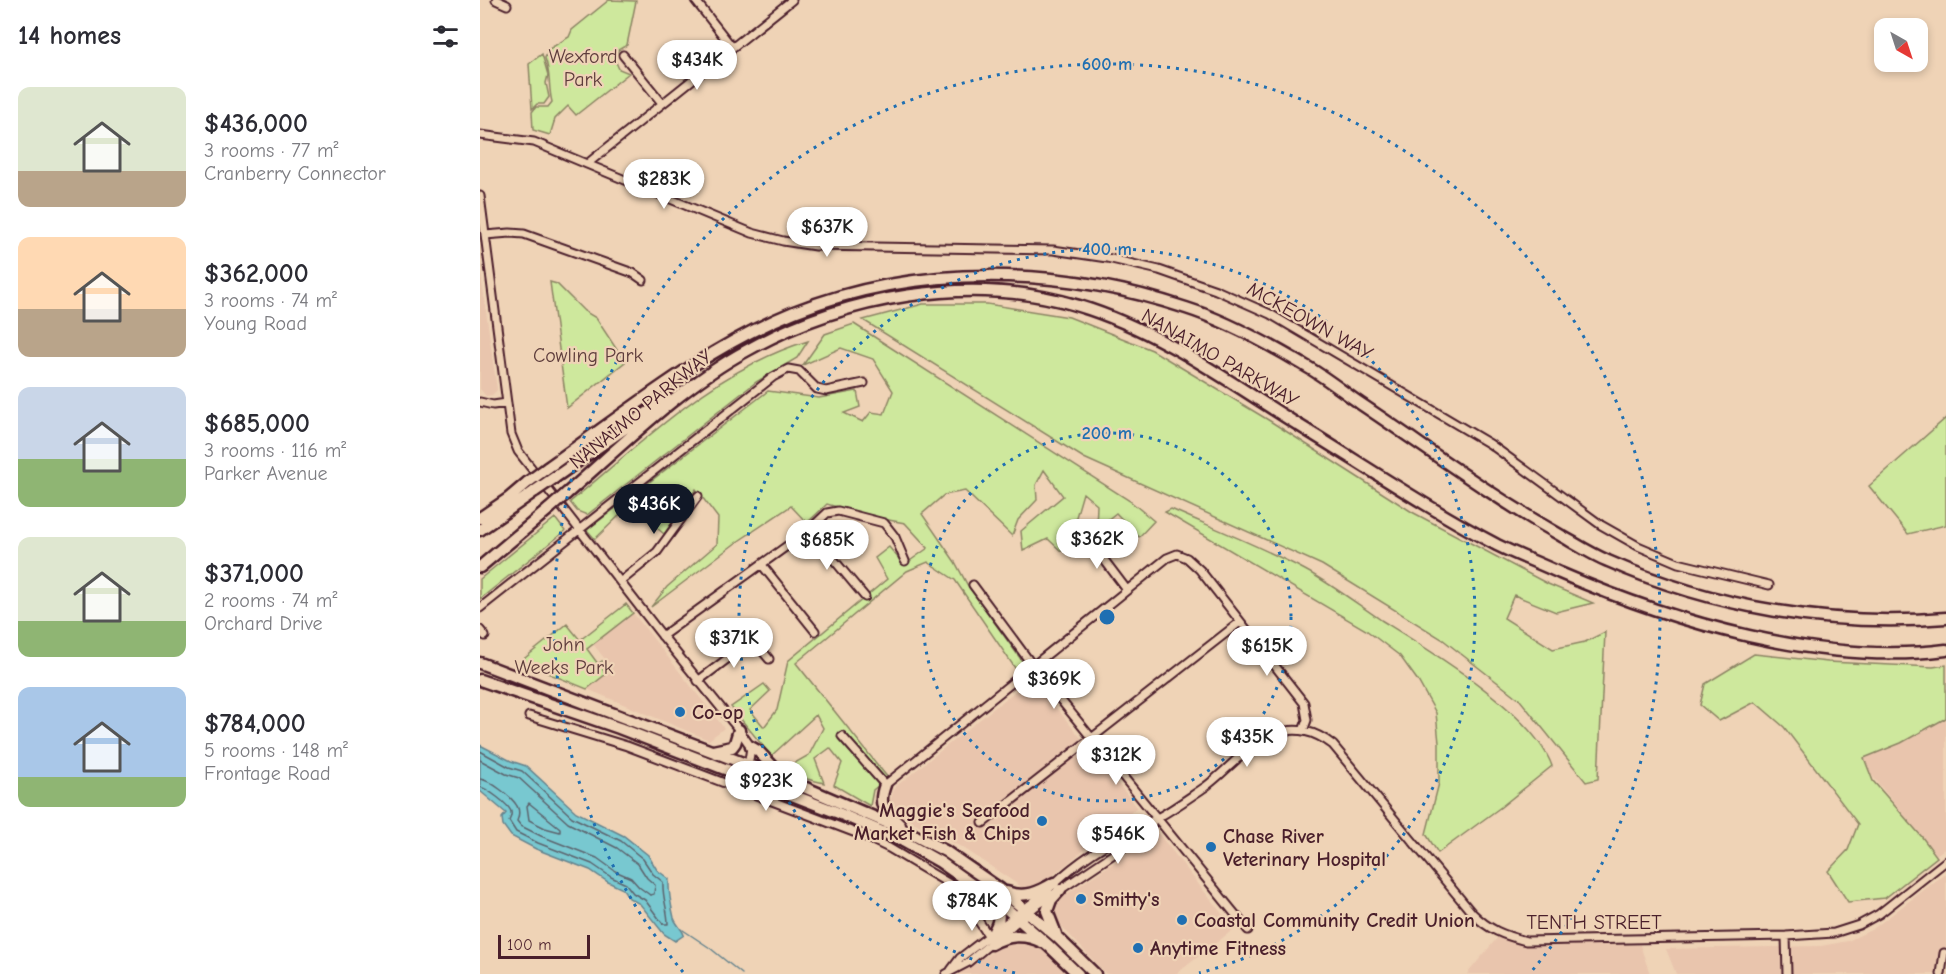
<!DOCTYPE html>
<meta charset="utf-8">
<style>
body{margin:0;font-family:"Comic Neue",sans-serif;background:#f7f7f7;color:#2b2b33;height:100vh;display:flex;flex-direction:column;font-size:22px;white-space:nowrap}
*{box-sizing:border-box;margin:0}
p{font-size:20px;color:#7c7c81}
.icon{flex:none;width:33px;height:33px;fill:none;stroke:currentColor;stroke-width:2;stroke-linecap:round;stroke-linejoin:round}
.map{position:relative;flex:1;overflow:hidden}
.drawer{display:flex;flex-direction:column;background:#fff;width:480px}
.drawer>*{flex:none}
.needle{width:39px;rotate:141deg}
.buttons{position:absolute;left:1394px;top:18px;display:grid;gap:12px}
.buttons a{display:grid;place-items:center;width:54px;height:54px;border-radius:12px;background:#fff;box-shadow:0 3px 9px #0003;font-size:30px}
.scale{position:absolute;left:18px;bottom:15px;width:92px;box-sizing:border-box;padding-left:6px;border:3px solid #4a1f2b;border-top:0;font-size:16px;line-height:21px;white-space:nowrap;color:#4a1f2b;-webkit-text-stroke:4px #efd3b6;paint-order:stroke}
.price{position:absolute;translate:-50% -51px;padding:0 14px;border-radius:21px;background:#fff;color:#222;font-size:20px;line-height:39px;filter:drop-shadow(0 2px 3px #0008)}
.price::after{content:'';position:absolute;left:50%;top:36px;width:18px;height:14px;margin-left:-9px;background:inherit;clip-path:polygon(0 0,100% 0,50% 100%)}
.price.current{background:#111827;color:#fff}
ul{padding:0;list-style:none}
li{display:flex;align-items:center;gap:18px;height:150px;padding:0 18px}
li span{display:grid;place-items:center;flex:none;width:168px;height:120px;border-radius:12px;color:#555}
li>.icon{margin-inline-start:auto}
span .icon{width:72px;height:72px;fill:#fffc;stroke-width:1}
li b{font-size:26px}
h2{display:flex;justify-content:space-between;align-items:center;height:72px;padding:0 18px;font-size:26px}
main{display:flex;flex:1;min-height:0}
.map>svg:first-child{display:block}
.built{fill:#e9c5ad}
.green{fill:#cee89d;stroke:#8c8464;stroke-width:1.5}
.water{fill:#78c8d0;stroke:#66848e;stroke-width:1.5}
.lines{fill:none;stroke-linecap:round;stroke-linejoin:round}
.shore{stroke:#5c636d;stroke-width:1.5}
.stream{stroke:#66848e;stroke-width:1.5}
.minor-casing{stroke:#4a1f2b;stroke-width:11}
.highway-casing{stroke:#4a1f2b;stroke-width:15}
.minor{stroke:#efd3b6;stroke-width:7}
.highway{stroke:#efd3b6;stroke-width:10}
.highway-bridge-casing{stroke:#4a1f2b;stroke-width:15;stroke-linecap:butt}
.highway-bridge{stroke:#efd3b6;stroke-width:10}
.ring{fill:none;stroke:#1f6fb2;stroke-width:3;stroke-dasharray:3 6}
.poi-dot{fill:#1f6fb2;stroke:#efd3b6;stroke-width:2}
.labels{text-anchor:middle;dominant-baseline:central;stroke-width:4.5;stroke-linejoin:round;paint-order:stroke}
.park-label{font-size:20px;fill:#5e3d3c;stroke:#efd3b6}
.street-label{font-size:20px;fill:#4a1f2b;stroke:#efd3b6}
.poi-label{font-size:20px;font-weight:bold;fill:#4a1f2b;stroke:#efd3b6;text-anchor:start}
.centre{fill:#1f6fb2;stroke:#efd3b6;stroke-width:3}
.ring-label{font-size:18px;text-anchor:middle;font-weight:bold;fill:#1f6fb2;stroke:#efd3b6;stroke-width:4.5;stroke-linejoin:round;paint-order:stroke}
</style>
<main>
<section class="drawer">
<h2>14 homes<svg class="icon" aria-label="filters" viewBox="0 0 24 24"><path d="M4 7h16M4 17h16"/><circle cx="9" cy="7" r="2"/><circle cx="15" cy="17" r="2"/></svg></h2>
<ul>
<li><span style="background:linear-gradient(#dfe7d0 70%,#b9a48a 0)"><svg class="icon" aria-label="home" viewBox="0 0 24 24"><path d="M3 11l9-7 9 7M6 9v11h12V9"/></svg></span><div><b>$436,000</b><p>3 rooms · 77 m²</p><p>Cranberry Connector</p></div></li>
<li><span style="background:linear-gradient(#ffd9b3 60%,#b9a48a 0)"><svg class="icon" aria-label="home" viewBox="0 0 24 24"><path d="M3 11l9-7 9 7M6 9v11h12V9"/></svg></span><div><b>$362,000</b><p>3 rooms · 74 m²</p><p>Young Road</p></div></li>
<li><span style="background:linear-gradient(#c9d6e8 60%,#8fb573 0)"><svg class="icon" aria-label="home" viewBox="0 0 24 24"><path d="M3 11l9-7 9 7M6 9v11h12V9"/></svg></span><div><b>$685,000</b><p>3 rooms · 116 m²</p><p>Parker Avenue</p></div></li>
<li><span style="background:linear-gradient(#dfe7d0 70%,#8fb573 0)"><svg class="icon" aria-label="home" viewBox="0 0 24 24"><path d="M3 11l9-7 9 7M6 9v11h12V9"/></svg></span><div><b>$371,000</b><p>2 rooms · 74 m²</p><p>Orchard Drive</p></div></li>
<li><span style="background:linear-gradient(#a9c7e8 75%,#8fb573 0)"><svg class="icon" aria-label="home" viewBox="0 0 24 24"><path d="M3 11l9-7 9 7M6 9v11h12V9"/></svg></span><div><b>$784,000</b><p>5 rooms · 148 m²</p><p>Frontage Road</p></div></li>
</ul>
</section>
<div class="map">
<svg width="1466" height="974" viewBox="0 0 1466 974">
<rect width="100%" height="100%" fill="#efd3b6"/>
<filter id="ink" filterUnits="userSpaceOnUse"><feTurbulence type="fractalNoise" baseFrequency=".0167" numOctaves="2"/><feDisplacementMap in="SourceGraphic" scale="12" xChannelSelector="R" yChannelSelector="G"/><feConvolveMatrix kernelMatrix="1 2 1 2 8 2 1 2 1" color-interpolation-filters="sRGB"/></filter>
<g filter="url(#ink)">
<!-- built -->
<path class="built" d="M0,268L17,390L12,395L6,396L0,389Z
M153,613L244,728L229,740L107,689L132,668L113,644Z
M552,678L657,807L562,884L543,888L485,849L416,813L410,801L415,787Z
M1466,712V848L1456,855L1389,772L1381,747Z
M678,833L754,929L696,974H626L573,917L579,899Z
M1466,873V974H1196L1186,949L1341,946L1368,941L1393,929Z
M1018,937L1046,945H1160L1170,974H987Z
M538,939L563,948L590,974H474L521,947Z"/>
<!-- green -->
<path class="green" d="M129,0L156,1L147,45L138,50L135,60L139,69L149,73L96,115L88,106L75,119L70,135L53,130L52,112L56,107H68L72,102C68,86 71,74 65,58L69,49L89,37L92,30Z
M62,54L68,75L66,83L69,97L64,104H57L52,109L49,64Z
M70,282L77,284L104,311L116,318L145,362L87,408Z
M443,304H507L589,317L672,350L790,421L932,512L1068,584L1113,603L1076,612L1034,595L1024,618L1073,649L1105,642L1125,632L1118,779L1106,782L1040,700L962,639L842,565L604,458L383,320Z
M374,324L650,501L674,521L659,537L636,513L616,529L617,505L603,493L594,524L599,540L581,551L568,539L543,551L541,531L583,496L564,470L556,485L557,500L538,520L532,536L485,491L464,495L442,514L475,562L487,584L545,665L537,671L475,580L448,562L427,571L316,663L408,778L393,790L390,806L354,785L362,763L350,748L335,759L344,783L327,779L306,768L329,755L343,728L336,715L291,756L251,707L284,684L290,691L270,710L284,727L297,710L308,661L407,579L395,558L409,547L424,565L448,548L425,523L392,517L347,504L327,523L311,506L257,542L171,607L187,587L237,544L238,518L216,489L184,534L158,512H143L115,539L107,530L288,391L339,398L377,391L380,407L364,413L383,422L391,412L404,414L413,391L393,359L361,348L323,365L345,334Z
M328,341L317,358L276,382L107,515L97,511L90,502C163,442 235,369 328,341Z
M1466,418V525L1428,534L1389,486Z
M691,509C736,529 782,547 825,570C851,584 876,603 901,620C949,650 1053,712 1072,766L1021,807L958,853L946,834L959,783V743L956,713L938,681L920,656L886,630L685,512Z
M75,518L85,531L0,599V579Z
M146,604L153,613L107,649L118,664L122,661L128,666L123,670L126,674L107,689L40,662L87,624L100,640Z
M1274,654L1348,662L1453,667L1466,665V718L1421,743L1384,758L1393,781L1442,837L1457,857L1405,898L1368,902L1348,871L1368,850L1378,824L1304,727L1275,702L1239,721L1220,705L1225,684Z"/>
<!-- water -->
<path class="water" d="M0,745L31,761L46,766L96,812L144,836L168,855L177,870L189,879C188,892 191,905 194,918C196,925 202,928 204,935L195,941L184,934L160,904L149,898L143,889L128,882L110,870L56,849L31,836L23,825L22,818L26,813L0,791Z"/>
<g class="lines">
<!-- shore -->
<path class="shore" d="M0,751L29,767L42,771L92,817L141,841L163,859L173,874L183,882C182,897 188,910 188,924H183L165,900L153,893L146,884L131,877L112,864L58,843L36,832L29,821C30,819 32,815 31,812C30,805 6,788 0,787
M0,760L26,774L39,778L88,823L137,848L158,864L167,878L175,885L174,894L170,895L159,887L151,878L135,871L117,858L61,836L41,826L37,821C39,816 40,811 37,806C32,797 10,780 0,779
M49,803L80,828V832L65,828L49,820L47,806Z"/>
<!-- stream -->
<path class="stream" d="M203,930L230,948L262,974"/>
<defs>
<path id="minor" d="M16,0L27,5
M215,0L252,47
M143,55L182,103
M0,135L54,142L272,233L303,241L335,246L573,250L627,258L679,270L736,290L790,314L1010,444L1121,525L1158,546L1198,563L1289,585
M107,164L312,0
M0,196L31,434L38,451L180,633L259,730L271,747L268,767
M5,235L30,233L44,234L153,273L163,280
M0,402L13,405L27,403
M329,530L385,597
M616,537L619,553L647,590
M282,565L335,631
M140,582L177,552L218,496
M493,585L553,666L768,930
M0,608L293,377L308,369L319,371L337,389L346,391L384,383
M0,630L5,636
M182,636L329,530L347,513L358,511L404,523L415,537L425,561
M218,681L247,659L271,637L289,659
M49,716L147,746L384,836L409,848L468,883L479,892L508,935
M362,736L405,785L687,558L697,554L707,558L720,570L824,703L827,720L823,731
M503,823L760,622
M1306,936L1307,974
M471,970L480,958L565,893C588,868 620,847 650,831C659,826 670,823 679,817C695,808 710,797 725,787C747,771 769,743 794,734C817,726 835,731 853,745L992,913C1009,930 1023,935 1046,941L1306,936L1354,933L1379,925L1399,914L1466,861
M466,974L487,963L556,906L656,839L672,824
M1461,974L1464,953"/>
<path id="highway" d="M67,468C146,413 223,349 314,312C436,263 582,266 706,308C747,321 787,343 824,365C844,376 862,391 881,404C947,448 1011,496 1080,535C1096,544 1111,554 1128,561C1234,608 1351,627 1466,618
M74,478L187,399
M86,494C141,446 203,385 266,351C364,296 490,273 599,306C679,330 749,382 820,426C885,466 949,509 1017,545C1037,555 1059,563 1080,573C1193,622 1341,666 1466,650
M0,518L28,499L48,482
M0,530L55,491
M0,567L69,509
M0,663L305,779L424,830L465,851L520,889L577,937L615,974
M0,680L139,728L356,812L421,840L460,862L528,910L569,946L598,974
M271,747L278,751L302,776
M233,751L252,747L255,743L259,730
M405,785C397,807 405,810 420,825
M527,892C544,899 559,892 574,883
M513,901C520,912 521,919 514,931
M576,934L567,911L571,900L580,890
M511,944C528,935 544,933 562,942"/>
</defs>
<!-- minor casing -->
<use href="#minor" class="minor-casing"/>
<!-- highway casing -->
<use href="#highway" class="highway-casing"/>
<!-- minor -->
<use href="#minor" class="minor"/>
<!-- highway -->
<use href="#highway" class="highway"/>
<defs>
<path id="highway-bridge" d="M48,482L67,468
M55,491L74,478
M69,509L86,494"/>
</defs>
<!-- highway-bridge casing -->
<use href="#highway-bridge" class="highway-bridge-casing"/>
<!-- highway-bridge -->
<use href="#highway-bridge" class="highway-bridge"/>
</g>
</g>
<!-- distance rings -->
<g class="ring">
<circle cx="627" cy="617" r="184"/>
<path d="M535 973A368 368 0 1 1 719 973"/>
<path d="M203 972A553 553 0 1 1 1051 972"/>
</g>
<!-- markers -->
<g class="poi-dot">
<circle cx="200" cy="712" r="6"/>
<circle cx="562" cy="821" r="6"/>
<circle cx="731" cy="847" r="6"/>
<circle cx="601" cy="899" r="6"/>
<circle cx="702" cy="920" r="6"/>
<circle cx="658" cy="948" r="6"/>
</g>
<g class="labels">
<!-- park labels -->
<g class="park-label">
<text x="103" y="56">Wexford<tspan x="103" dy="23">Park</tspan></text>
<text x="108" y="355">Cowling Park</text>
<text x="84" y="644">John<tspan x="84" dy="23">Weeks Park</tspan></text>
</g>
<!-- street labels -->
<g class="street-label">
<text transform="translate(830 321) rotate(29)">MCKEOWN WAY</text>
<text transform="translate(740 358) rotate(30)">NANAIMO PARKWAY</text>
<text transform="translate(161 409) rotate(-39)">NANAIMO PARKWAY</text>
<text x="1114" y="922">TENTH STREET</text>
</g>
<!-- poi labels -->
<g class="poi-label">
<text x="212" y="712">Co-op</text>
<text x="550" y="810" text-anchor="end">Maggie's Seafood<tspan x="550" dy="23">Market Fish &amp; Chips</tspan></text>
<text x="743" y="836">Chase River<tspan x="743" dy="23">Veterinary Hospital</tspan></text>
<text x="613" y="899">Smitty's</text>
<text x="714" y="920">Coastal Community Credit Union</text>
<text x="670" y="948">Anytime Fitness</text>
</g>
</g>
<circle cx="627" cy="617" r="9" class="centre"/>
<g class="ring-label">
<text x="627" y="70">600 m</text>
<text x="627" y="255">400 m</text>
<text x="627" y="439">200 m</text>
</g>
</svg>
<div class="buttons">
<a><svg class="needle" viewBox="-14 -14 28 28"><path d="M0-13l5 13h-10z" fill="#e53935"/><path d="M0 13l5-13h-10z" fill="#7c7c81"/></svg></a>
</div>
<div class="scale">100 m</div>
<b class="price" style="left:217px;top:91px">$434K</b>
<b class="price" style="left:184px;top:210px">$283K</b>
<b class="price" style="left:347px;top:258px">$637K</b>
<b class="price current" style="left:174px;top:535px">$436K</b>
<b class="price" style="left:617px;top:570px">$362K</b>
<b class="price" style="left:347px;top:571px">$685K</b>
<b class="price" style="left:254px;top:669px">$371K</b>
<b class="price" style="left:787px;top:677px">$615K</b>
<b class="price" style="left:574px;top:710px">$369K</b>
<b class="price" style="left:767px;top:768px">$435K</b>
<b class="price" style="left:636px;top:786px">$312K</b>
<b class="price" style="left:286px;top:812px">$923K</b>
<b class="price" style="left:638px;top:865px">$546K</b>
<b class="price" style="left:492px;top:932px">$784K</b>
</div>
</main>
